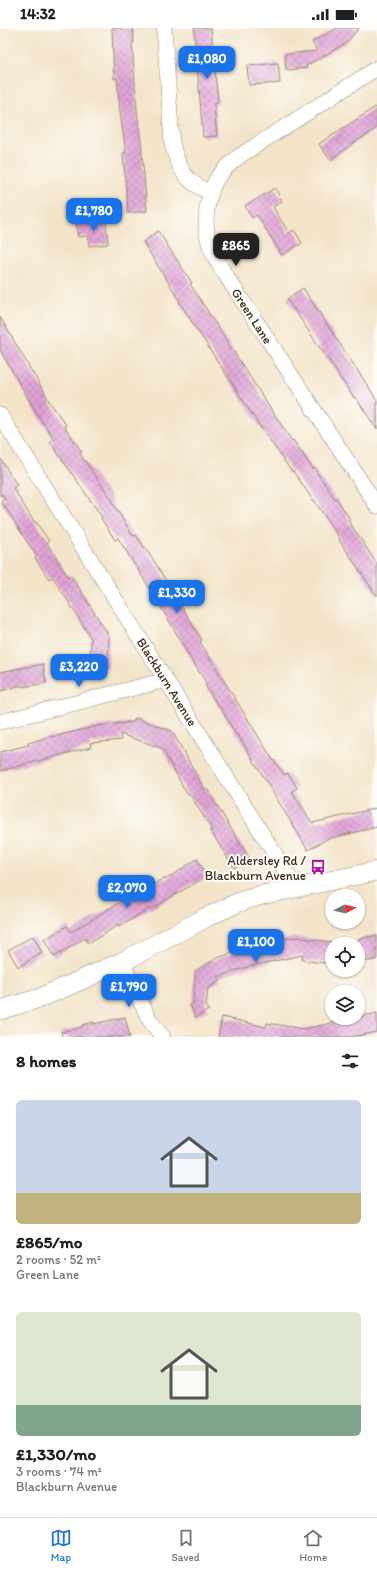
<!DOCTYPE html>
<meta charset="utf-8">
<style>
body{margin:0;font-family:Itim,sans-serif;background:#f6f6f6;color:#202124;height:100vh;display:flex;flex-direction:column;font-size:15px;white-space:nowrap}
*{box-sizing:border-box;margin:0}
p{font-size:13px;color:#757577}
.icon{flex:none;width:22px;height:22px;fill:none;stroke:currentColor;stroke-width:2;stroke-linecap:round;stroke-linejoin:round}
.map{position:relative;height:1009px;overflow:hidden}
.sheet{display:flex;flex-direction:column;background:#fff;flex:1}
.sheet>*{flex:none}
.needle{width:26px;rotate:83deg}
.tools{position:absolute;left:325px;top:861px;display:grid;gap:8px}
.tools a{display:grid;place-items:center;width:40px;height:40px;border-radius:50%;background:#fff;box-shadow:0 1px 3px #0004;font-size:20px}
.price{position:absolute;translate:-50% -34px;padding:0 9px;border-radius:8px;background:#1a73e8;color:#fff;font-size:13px;line-height:26px;filter:drop-shadow(0 1px 2px #0008)}
.price::after{content:'';position:absolute;left:50%;top:24px;width:12px;height:9px;margin-left:-6px;background:inherit;clip-path:polygon(0 0,100% 0,50% 100%)}
.price.current{background:#222;color:#fff}
ul{padding:0;list-style:none}
li{display:grid;align-content:center;gap:8px;height:212px;padding:0 16px}
li span{display:grid;place-items:center;height:124px;border-radius:6px;color:#555}
li>.icon{margin-inline-start:auto}
span .icon{width:72px;height:72px;fill:#fffc;stroke-width:1}
li b{font-size:17px}
h2{display:flex;justify-content:space-between;align-items:center;height:48px;padding:0 16px;font-size:17px}
.status{display:flex;justify-content:space-between;align-items:center;height:28px;padding:0 20px;background:#fff;direction:ltr}
.status svg{height:11px;fill:currentColor}
.tabs{display:flex;justify-content:space-around;align-items:center;height:56px;border-top:1px solid #e0e0e0;background:#fff;font-size:11px;color:#757577}
.tabs a{display:grid;justify-items:center;gap:2px}
.tabs .current{color:#1a73e8}
.map>svg:first-child{display:block}
.building{fill:url(#building-cross-hatch)}
.lines{fill:none;stroke-linecap:round;stroke-linejoin:round}
.minor-casing{stroke:#978774;stroke-width:16}
.tertiary-casing{stroke:#978774;stroke-width:20}
.minor{stroke:#fff;stroke-width:15}
.tertiary{stroke:#fff;stroke-width:19}
.labels{text-anchor:middle;dominant-baseline:central;stroke-width:4;stroke-linejoin:round;paint-order:stroke}
.street-label{font-size:13px;fill:#3b2a1e;stroke:#fdfcf7}
.poi-label{font-size:13px;fill:#3b2a1e;stroke:#fdfcf7;text-anchor:end}
</style>
<div class="status"><b>14:32</b><svg viewBox="0 0 49 12"><path d="M0 12V9h3v3zM5 12V6h3v6zM10 12V3h3v9zM15 12V0h3v12zM26 1h20v11H26zM47 4h2v5h-2z"/></svg></div>
<div class="map">
<svg width="377" height="1009" viewBox="0 0 377 1009">
<defs>
<pattern id="building-cross-hatch" width="8" height="8" patternUnits="userSpaceOnUse"><rect width="8" height="8" fill="#e0a4d8"/><path d="M0 0l8 8M0 8l8-8" fill="none" stroke="#b786af"/></pattern>
</defs>
<rect width="100%" height="100%" fill="#fdfcf7"/>
<filter id="ink" filterUnits="userSpaceOnUse"><feTurbulence type="fractalNoise" baseFrequency=".025" numOctaves="2"/><feDisplacementMap in="SourceGraphic" scale="8" xChannelSelector="R" yChannelSelector="G"/><feConvolveMatrix kernelMatrix="1 2 1 2 8 2 1 2 1" color-interpolation-filters="sRGB"/></filter>
<filter id="wash" filterUnits="userSpaceOnUse"><feTurbulence type="fractalNoise" baseFrequency=".012" numOctaves="4" result="noise"/><feDisplacementMap in="SourceGraphic" scale="16" xChannelSelector="R" yChannelSelector="G"/><feGaussianBlur stdDeviation="0.9" result="paint"/><feColorMatrix in="noise" values="0 0 0 0 0 0 0 0 0 0 0 0 0 0 0 0 0 1.4 0 .05"/><feComposite in="paint" operator="in"/></filter>
<g filter="url(#wash)">
<rect width="100%" height="100%" fill="#f3e4c9"/>
<g id="blocks">
<!-- building -->
<path class="building" d="M112,0H133L134,15H132L137,83L141,114L147,183L128,185L123,125H126L120,84L117,50L114,51Z
M194,0H211L218,75L214,76L217,108L203,109Z
M337,0H359L346,15L306,38L307,40L286,42L285,26L317,23L312,14Z
M278,35L280,55L249,57L247,38Z
M377,78V100L354,115L330,132L319,116Z
M275,160L282,173L273,179L289,205L294,202L302,215L282,227L257,187L252,190L245,178Z
M106,192L108,216L89,218L88,208L78,209L76,196Z
M158,203L192,255L190,256L266,374L292,413L293,412L313,441L314,440L335,471L336,470L350,491L348,492L377,536V568L339,512L340,511L314,472H313L293,443L292,444L257,394L179,274L180,273L143,214Z
M303,260L377,372V401L355,369L354,370L287,271Z
M0,289L51,376L66,397L64,398L82,424L80,426L113,473L112,474L133,508L136,507L154,533L202,612L200,614L273,732H274L284,747L288,745L297,760L292,763L312,795L377,780V799L327,811L308,822L238,707L237,708L220,679H219L205,657L207,656L189,628L173,599L139,543L118,510L115,512L101,490L102,489L50,414L54,411L37,386L0,322Z
M0,430L17,457L13,460L34,494L35,493L49,513L47,515L68,549L71,547L109,608L108,640H90L91,610L53,549L49,551L35,530L37,529L1,473L5,471L2,466L0,468Z
M43,636L46,655L22,659V657L0,663V644Z
M135,690L172,703L205,762L207,761L249,830L234,840L210,802H212L189,765L187,766L162,720L120,706L121,712L90,715L91,719L0,743V724L29,717L28,715L52,708V709L98,698L133,694Z
M197,831L207,848L151,881L150,880L119,899L118,897L88,916L85,910L54,929L44,912L67,898L71,904L133,866L134,868L164,850L165,852Z
M377,907V931L358,935V911Z
M33,908L42,925L18,939L8,922Z
M294,909L332,914V936L302,932L303,927L250,938L218,949L220,953L208,960L206,978L209,982L195,989L190,976L193,975L195,943L215,931L254,917Z
M377,985V1004L351,1009H218L222,989L266,999L267,995L304,1001Z
M125,989L130,1009H62L61,1004L82,999V997L94,994V996Z"/>
</g>
</g>
<g filter="url(#ink)">
<use href="#blocks" fill-opacity="0" stroke="#978774" stroke-width="1"/>
<g class="lines">
<defs>
<path id="minor" d="M164,0L172,115C178,141 185,154 211,165
M377,40L238,129C230,136 221,143 216,152C206,171 203,197 210,218C212,227 219,235 223,243L377,478
M0,387L296,860
M0,694L166,652
M122,934L150,993L163,1009"/>
<path id="tertiary" d="M0,982L40,970L122,934L207,889L239,874L262,867L377,843"/>
</defs>
<!-- minor casing -->
<use href="#minor" class="minor-casing"/>
<!-- tertiary casing -->
<use href="#tertiary" class="tertiary-casing"/>
<!-- minor -->
<use href="#minor" class="minor"/>
<!-- tertiary -->
<use href="#tertiary" class="tertiary"/>
</g>
</g>
<!-- icons -->
<defs>
<symbol id="bus-bare" viewBox="-9 -9 18 18"><path d="M-5-6H5V4H4V6H2V4H-2V6H-4V4H-5ZM-3.5-4V0h7V-4ZM-3.5 1.2v1.5H-2V1.2ZM2 1.2v1.5H3.5V1.2Z" fill="#b5179e" stroke="#fdfcf7" stroke-width="2.5" paint-order="stroke"/></symbol>
</defs>
<g fill-rule="evenodd">
<use href="#bus-bare" x="307" y="828" width="22" height="22"/>
</g>
<g class="labels">
<!-- street labels -->
<g class="street-label">
<text transform="translate(252 288) rotate(57)">Green Lane</text>
<text transform="translate(167 654) rotate(58)">Blackburn Avenue</text>
</g>
<!-- poi labels -->
<g class="poi-label">
<text x="306" y="832">Aldersley Rd /<tspan x="306" dy="15">Blackburn Avenue</tspan></text>
</g>
</g>
</svg>
<div class="tools">
<a><svg class="needle" viewBox="-14 -14 28 28"><path d="M0-13l5 13h-10z" fill="#e53935"/><path d="M0 13l5-13h-10z" fill="#757577"/></svg></a>
<a><svg class="icon" aria-label="locate" viewBox="0 0 24 24"><circle cx="12" cy="12" r="6"/><path d="M12 2v4M12 18v4M2 12h4M18 12h4"/></svg></a>
<a><svg class="icon" aria-label="layers" viewBox="0 0 24 24"><path d="M12 4l9 5-9 5-9-5zM3 14l9 5 9-5"/></svg></a>
</div>
<b class="price" style="left:207px;top:52px">£1,080</b>
<b class="price" style="left:94px;top:204px">£1,780</b>
<b class="price current" style="left:236px;top:239px">£865</b>
<b class="price" style="left:177px;top:586px">£1,330</b>
<b class="price" style="left:79px;top:660px">£3,220</b>
<b class="price" style="left:127px;top:881px">£2,070</b>
<b class="price" style="left:256px;top:935px">£1,100</b>
<b class="price" style="left:129px;top:980px">£1,790</b>
</div>
<section class="sheet">
<h2>8 homes<svg class="icon" aria-label="filters" viewBox="0 0 24 24"><path d="M4 7h16M4 17h16"/><circle cx="9" cy="7" r="2"/><circle cx="15" cy="17" r="2"/></svg></h2>
<ul>
<li><span style="background:linear-gradient(#c9d6e8 75%,#c2b280 0)"><svg class="icon" aria-label="home" viewBox="0 0 24 24"><path d="M3 11l9-7 9 7M6 9v11h12V9"/></svg></span><div><b>£865/mo</b><p>2 rooms · 52 m²</p><p>Green Lane</p></div></li>
<li><span style="background:linear-gradient(#dfe7d0 75%,#7fa58c 0)"><svg class="icon" aria-label="home" viewBox="0 0 24 24"><path d="M3 11l9-7 9 7M6 9v11h12V9"/></svg></span><div><b>£1,330/mo</b><p>3 rooms · 74 m²</p><p>Blackburn Avenue</p></div></li>
</ul>
</section>
<nav class="tabs">
<a class="current"><svg class="icon" aria-label="map" viewBox="0 0 24 24"><path d="M3 6l6-2 6 2 6-2v14l-6 2-6-2-6 2zM9 4v14M15 6v14"/></svg>Map</a>
<a><svg class="icon" aria-label="saved" viewBox="0 0 24 24"><path d="M7 4h10v16l-5-4-5 4z"/></svg>Saved</a>
<a><svg class="icon" aria-label="home" viewBox="0 0 24 24"><path d="M3 11l9-7 9 7M6 9v11h12V9"/></svg>Home</a>
</nav>
